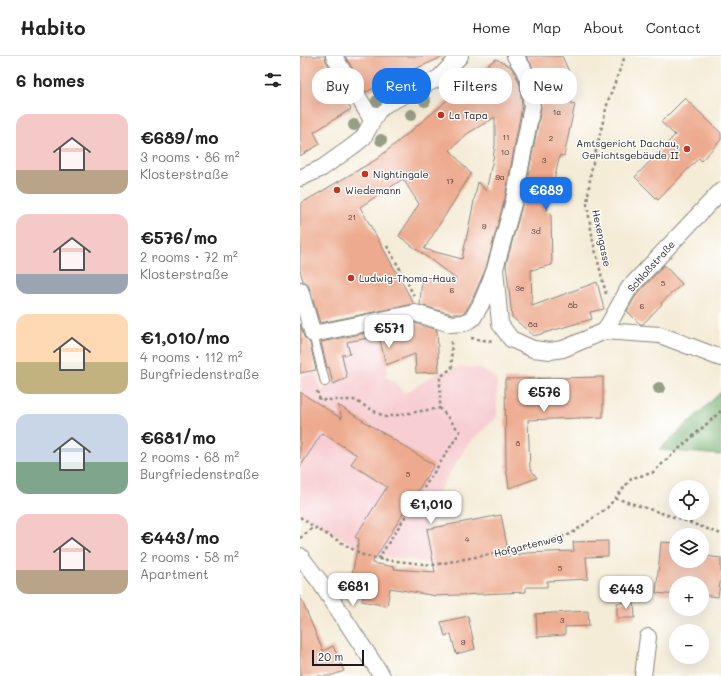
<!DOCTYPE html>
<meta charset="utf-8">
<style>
body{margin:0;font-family:Mali,sans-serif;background:#f6f6f6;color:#222;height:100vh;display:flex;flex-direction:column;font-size:15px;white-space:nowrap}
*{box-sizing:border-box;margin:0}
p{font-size:13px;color:#767676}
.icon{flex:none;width:22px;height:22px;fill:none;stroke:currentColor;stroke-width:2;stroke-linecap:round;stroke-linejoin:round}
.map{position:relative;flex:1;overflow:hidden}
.details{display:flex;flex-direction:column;background:#fff;width:300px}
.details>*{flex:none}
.hud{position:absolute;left:12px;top:12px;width:349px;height:36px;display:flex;gap:8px}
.tools{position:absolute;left:369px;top:424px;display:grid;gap:8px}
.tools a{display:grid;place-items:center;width:40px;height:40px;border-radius:50%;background:#fff;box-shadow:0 4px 16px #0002;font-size:20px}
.scale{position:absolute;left:12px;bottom:10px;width:52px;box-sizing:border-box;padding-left:4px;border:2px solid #1c1c1c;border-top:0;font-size:11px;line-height:14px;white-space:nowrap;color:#1c1c1c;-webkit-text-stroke:3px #fff;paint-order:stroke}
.price{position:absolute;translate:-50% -34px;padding:0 9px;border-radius:8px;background:#fff;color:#222;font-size:13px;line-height:26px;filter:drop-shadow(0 1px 2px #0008)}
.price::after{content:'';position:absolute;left:50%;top:24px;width:12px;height:9px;margin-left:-6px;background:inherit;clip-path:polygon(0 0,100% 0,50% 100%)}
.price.selected{background:#1a73e8;color:#fff}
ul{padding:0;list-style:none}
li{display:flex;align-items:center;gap:12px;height:100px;padding:0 16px}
li span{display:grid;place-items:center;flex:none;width:112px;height:80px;border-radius:12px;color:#555}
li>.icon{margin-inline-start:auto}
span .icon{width:48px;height:48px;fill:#fffc;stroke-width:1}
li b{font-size:17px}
h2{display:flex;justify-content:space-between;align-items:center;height:48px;padding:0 16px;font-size:17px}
.pill{padding:0 14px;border-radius:16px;background:#fff;box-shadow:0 4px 16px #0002;font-size:14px;line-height:36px}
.pill.selected{background:#1a73e8;color:#fff}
header{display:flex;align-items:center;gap:24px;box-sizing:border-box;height:56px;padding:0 20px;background:#fff;border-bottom:1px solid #e0e0e0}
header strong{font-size:19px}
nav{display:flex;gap:22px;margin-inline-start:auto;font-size:14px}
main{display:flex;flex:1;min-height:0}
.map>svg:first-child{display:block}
.built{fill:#f7cfd3}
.forest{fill:#72ac6b;stroke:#476444}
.building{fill:#edaa8e;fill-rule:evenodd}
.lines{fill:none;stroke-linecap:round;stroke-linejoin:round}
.service-casing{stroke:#88847a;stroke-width:10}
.minor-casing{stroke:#88847a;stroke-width:18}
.path{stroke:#88847a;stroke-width:2.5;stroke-dasharray:3 3;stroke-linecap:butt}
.service{stroke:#fff;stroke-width:8}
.minor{stroke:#fff;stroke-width:16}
.tree{fill:#969f85}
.poi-dot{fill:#c8321e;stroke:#fff;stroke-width:1.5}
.labels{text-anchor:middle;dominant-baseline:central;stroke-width:3;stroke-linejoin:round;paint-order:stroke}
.number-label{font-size:8px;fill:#504038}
.poi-label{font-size:10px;fill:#1c1c1c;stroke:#fff;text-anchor:start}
.street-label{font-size:10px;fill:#1c1c1c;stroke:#fff}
</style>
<header>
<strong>Habito</strong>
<nav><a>Home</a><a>Map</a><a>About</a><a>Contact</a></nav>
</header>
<main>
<section class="details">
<h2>6 homes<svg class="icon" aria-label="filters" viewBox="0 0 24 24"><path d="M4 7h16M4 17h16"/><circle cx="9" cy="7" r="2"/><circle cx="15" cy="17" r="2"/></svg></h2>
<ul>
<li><span style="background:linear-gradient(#f6c9c9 70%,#b9a48a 0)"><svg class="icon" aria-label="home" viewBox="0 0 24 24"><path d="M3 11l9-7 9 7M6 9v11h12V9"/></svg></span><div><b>€689/mo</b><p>3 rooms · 86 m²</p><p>Klosterstraße</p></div></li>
<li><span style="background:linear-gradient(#f6c9c9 75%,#9aa5b1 0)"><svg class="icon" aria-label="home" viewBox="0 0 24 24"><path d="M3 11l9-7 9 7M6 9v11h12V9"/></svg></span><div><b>€576/mo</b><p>2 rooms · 72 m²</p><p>Klosterstraße</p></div></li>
<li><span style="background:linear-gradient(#ffd9b3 60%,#c2b280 0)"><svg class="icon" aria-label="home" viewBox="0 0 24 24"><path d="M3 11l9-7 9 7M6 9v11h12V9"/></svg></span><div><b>€1,010/mo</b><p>4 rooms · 112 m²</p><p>Burgfriedenstraße</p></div></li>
<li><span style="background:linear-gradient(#c9d6e8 60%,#7fa58c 0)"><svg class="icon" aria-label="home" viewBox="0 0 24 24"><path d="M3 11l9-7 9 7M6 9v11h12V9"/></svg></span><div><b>€681/mo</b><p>2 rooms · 68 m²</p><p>Burgfriedenstraße</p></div></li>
<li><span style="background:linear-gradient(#f6c9c9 70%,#b9a48a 0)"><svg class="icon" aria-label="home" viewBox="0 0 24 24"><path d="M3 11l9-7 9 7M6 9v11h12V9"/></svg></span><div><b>€443/mo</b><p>2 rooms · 58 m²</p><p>Apartment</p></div></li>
</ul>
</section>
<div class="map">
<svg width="421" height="620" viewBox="0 0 421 620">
<rect width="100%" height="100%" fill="#fff"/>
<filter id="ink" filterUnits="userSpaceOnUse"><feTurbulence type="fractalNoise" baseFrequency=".025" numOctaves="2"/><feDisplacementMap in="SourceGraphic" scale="8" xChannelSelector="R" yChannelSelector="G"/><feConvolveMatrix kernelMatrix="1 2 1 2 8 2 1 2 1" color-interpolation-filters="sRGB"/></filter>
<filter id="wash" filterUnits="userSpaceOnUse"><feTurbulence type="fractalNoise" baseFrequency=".012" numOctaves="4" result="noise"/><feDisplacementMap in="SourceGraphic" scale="16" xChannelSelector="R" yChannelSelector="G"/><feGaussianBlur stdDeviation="0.9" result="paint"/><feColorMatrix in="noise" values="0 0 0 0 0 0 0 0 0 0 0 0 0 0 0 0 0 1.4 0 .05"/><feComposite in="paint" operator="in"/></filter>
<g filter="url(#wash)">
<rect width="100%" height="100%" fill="#f4ecd7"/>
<!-- built -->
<path class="built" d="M79,280L88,315L83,320L94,325L105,337L139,316L161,311L179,312L197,323V361L168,388L123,460L134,507L80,500L63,495L0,457V320L16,316L21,334L47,322L42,299L50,297L47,286Z"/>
<!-- forest -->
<path class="forest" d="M421,336V399L359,394Z"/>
<g id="blocks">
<!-- building -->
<path class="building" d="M0,0H25L26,5L49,45L46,46L51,53L14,76L20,88L0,100Z
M45,0H145L96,21L66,36Z
M226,0H262L274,27L271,29V47L275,48L264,100L260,99L246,158L251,157L252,209L231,214L232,250L297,226L304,253L290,256L292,263L234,280L212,261L206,208L223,146L241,52L238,24L242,26Z
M196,3L210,10L215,17L220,29L222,50L205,142L186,212L172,244L166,255L161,258H152L120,249L122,221L156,223L99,180L119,148L103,123L60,151L114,248L20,267L9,231L7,227L3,225L0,214V148L77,103L142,49L165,25ZM195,61V89L193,103L186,135L178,126L162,203L124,193L171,118L150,94L167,78Z
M385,42L421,77V84L401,105L399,102L358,144L335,121L375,79L361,66Z
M364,209L382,228L361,247L362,248L343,268H340L327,255L337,238Z
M115,267L137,274L139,316L116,317L115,298L86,309L79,280L47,286L50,298L42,299L47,322L33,328L29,311L27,312L21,286Z
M0,268L4,281L10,287L16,314L0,317Z
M303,321V361L228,364L230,412L237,422L209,432L206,411L205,323Z
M0,336L42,363L38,349L134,409L72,507L95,511L94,513L135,516L127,473L201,459L209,500L227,497L274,495L273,486L308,485V500L286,501L288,523L247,525V531H226V536L136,540L90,532L87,550L62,545L64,531L50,529L59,483L55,481L87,431L51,408L57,399L22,377L0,411Z
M361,486L376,487V505H403L404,500L421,502V520L418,541L402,539V527H376V539L356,537Z
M0,540L23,595L33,590L44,615L30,620H0Z
M334,546L335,562H317V547Z
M288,555L289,570L265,571V579L237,581L236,558Z
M168,560L175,593L156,598L151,578L145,580L141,566Z"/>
</g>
</g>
<g filter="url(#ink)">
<use href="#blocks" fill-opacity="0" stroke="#88847a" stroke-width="1"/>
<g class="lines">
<defs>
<path id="service" d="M13,278L25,326"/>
<path id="minor" d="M34,0L72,64
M215,0L223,12L229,26L232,50L214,144L195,213L200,268L211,283L233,293L250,295L263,293L305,275L329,232L421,135
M0,122L22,112L53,90L63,82L78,55L86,48L139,22L160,0
M0,234L13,278L115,257L151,268L164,267L173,262L181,248L194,216
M305,275L360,279L421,302
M0,500L20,526L82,620
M343,620L348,581"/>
</defs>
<!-- service casing -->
<use href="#service" class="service-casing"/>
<!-- minor casing -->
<use href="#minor" class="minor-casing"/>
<!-- path -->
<path class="path" d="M87,190L105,222L114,240
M306,238L293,185L287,148L291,115L308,45L325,0
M171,282L189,285L192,284
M17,335L20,344H54L85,361L140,352
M315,442L383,464L421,478
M0,461L14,471L63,499L78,503L133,509L218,493L271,478L307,452L332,422L352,417L421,355
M0,482L14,471
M78,503L160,376L140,352V321L152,312L151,283"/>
<!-- service -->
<use href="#service" class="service"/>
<!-- minor -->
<use href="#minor" class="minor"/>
</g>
<!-- trees -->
<g class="tree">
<circle cx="152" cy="24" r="6"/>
<circle cx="77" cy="45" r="6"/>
<circle cx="125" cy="45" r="6"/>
<circle cx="111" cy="59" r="6"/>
<circle cx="54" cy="69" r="6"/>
<circle cx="81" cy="84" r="6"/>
<circle cx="359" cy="332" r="6"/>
</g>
</g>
<!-- markers -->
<g class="poi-dot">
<circle cx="141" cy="59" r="4"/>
<circle cx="387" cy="93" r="4"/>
<circle cx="65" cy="118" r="4"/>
<circle cx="37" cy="134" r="4"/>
<circle cx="51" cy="222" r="4"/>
</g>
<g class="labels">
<!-- number labels -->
<g class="number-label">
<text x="257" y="56">1a</text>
<text x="206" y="81">11</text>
<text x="251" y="82">2</text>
<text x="205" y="96">10</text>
<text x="244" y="104">3</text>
<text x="200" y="121">9a</text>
<text x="150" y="125">17</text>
<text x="52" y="161">21</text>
<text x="184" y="170">9</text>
<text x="236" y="175">3d</text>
<text x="363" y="227">5</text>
<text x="220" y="232">3e</text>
<text x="152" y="234">6</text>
<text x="273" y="249">8b</text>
<text x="342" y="250">6</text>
<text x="233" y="268">8a</text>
<text x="218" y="387">8</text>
<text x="108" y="418">5</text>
<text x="167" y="483">4</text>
<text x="260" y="512">5</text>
<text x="262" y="564">3</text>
<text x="163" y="586">9</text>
</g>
<!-- poi labels -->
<g class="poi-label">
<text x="149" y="59">La Tapa</text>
<text x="379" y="87" text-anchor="end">Amtsgericht Dachau,<tspan x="379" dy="12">Gerichtsgebäude II</tspan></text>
<text x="73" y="118">Nightingale</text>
<text x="45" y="134">Wiedemann</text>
<text x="59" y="222">Ludwig-Thoma-Haus</text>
</g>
<!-- street labels -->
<g class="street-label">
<text transform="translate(302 182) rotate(78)">Hexengasse</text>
<text transform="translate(351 210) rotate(-48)">Schloßstraße</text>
<text transform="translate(228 489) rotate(-14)">Hofgartenweg</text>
</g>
</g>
</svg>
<div class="tools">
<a><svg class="icon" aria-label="locate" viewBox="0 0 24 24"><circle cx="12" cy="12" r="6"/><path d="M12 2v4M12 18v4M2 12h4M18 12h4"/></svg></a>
<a><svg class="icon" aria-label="layers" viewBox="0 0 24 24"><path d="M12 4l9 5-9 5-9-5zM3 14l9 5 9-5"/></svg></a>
<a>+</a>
<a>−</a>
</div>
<div class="scale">20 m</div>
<b class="price selected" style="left:246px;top:155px">€689</b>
<b class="price" style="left:89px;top:293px">€571</b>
<b class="price" style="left:244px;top:357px">€576</b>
<b class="price" style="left:131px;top:469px">€1,010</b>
<b class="price" style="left:53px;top:551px">€681</b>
<b class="price" style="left:326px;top:554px">€443</b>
<div class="hud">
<a class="pill">Buy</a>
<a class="pill selected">Rent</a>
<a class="pill">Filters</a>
<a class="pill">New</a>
</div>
</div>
</main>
